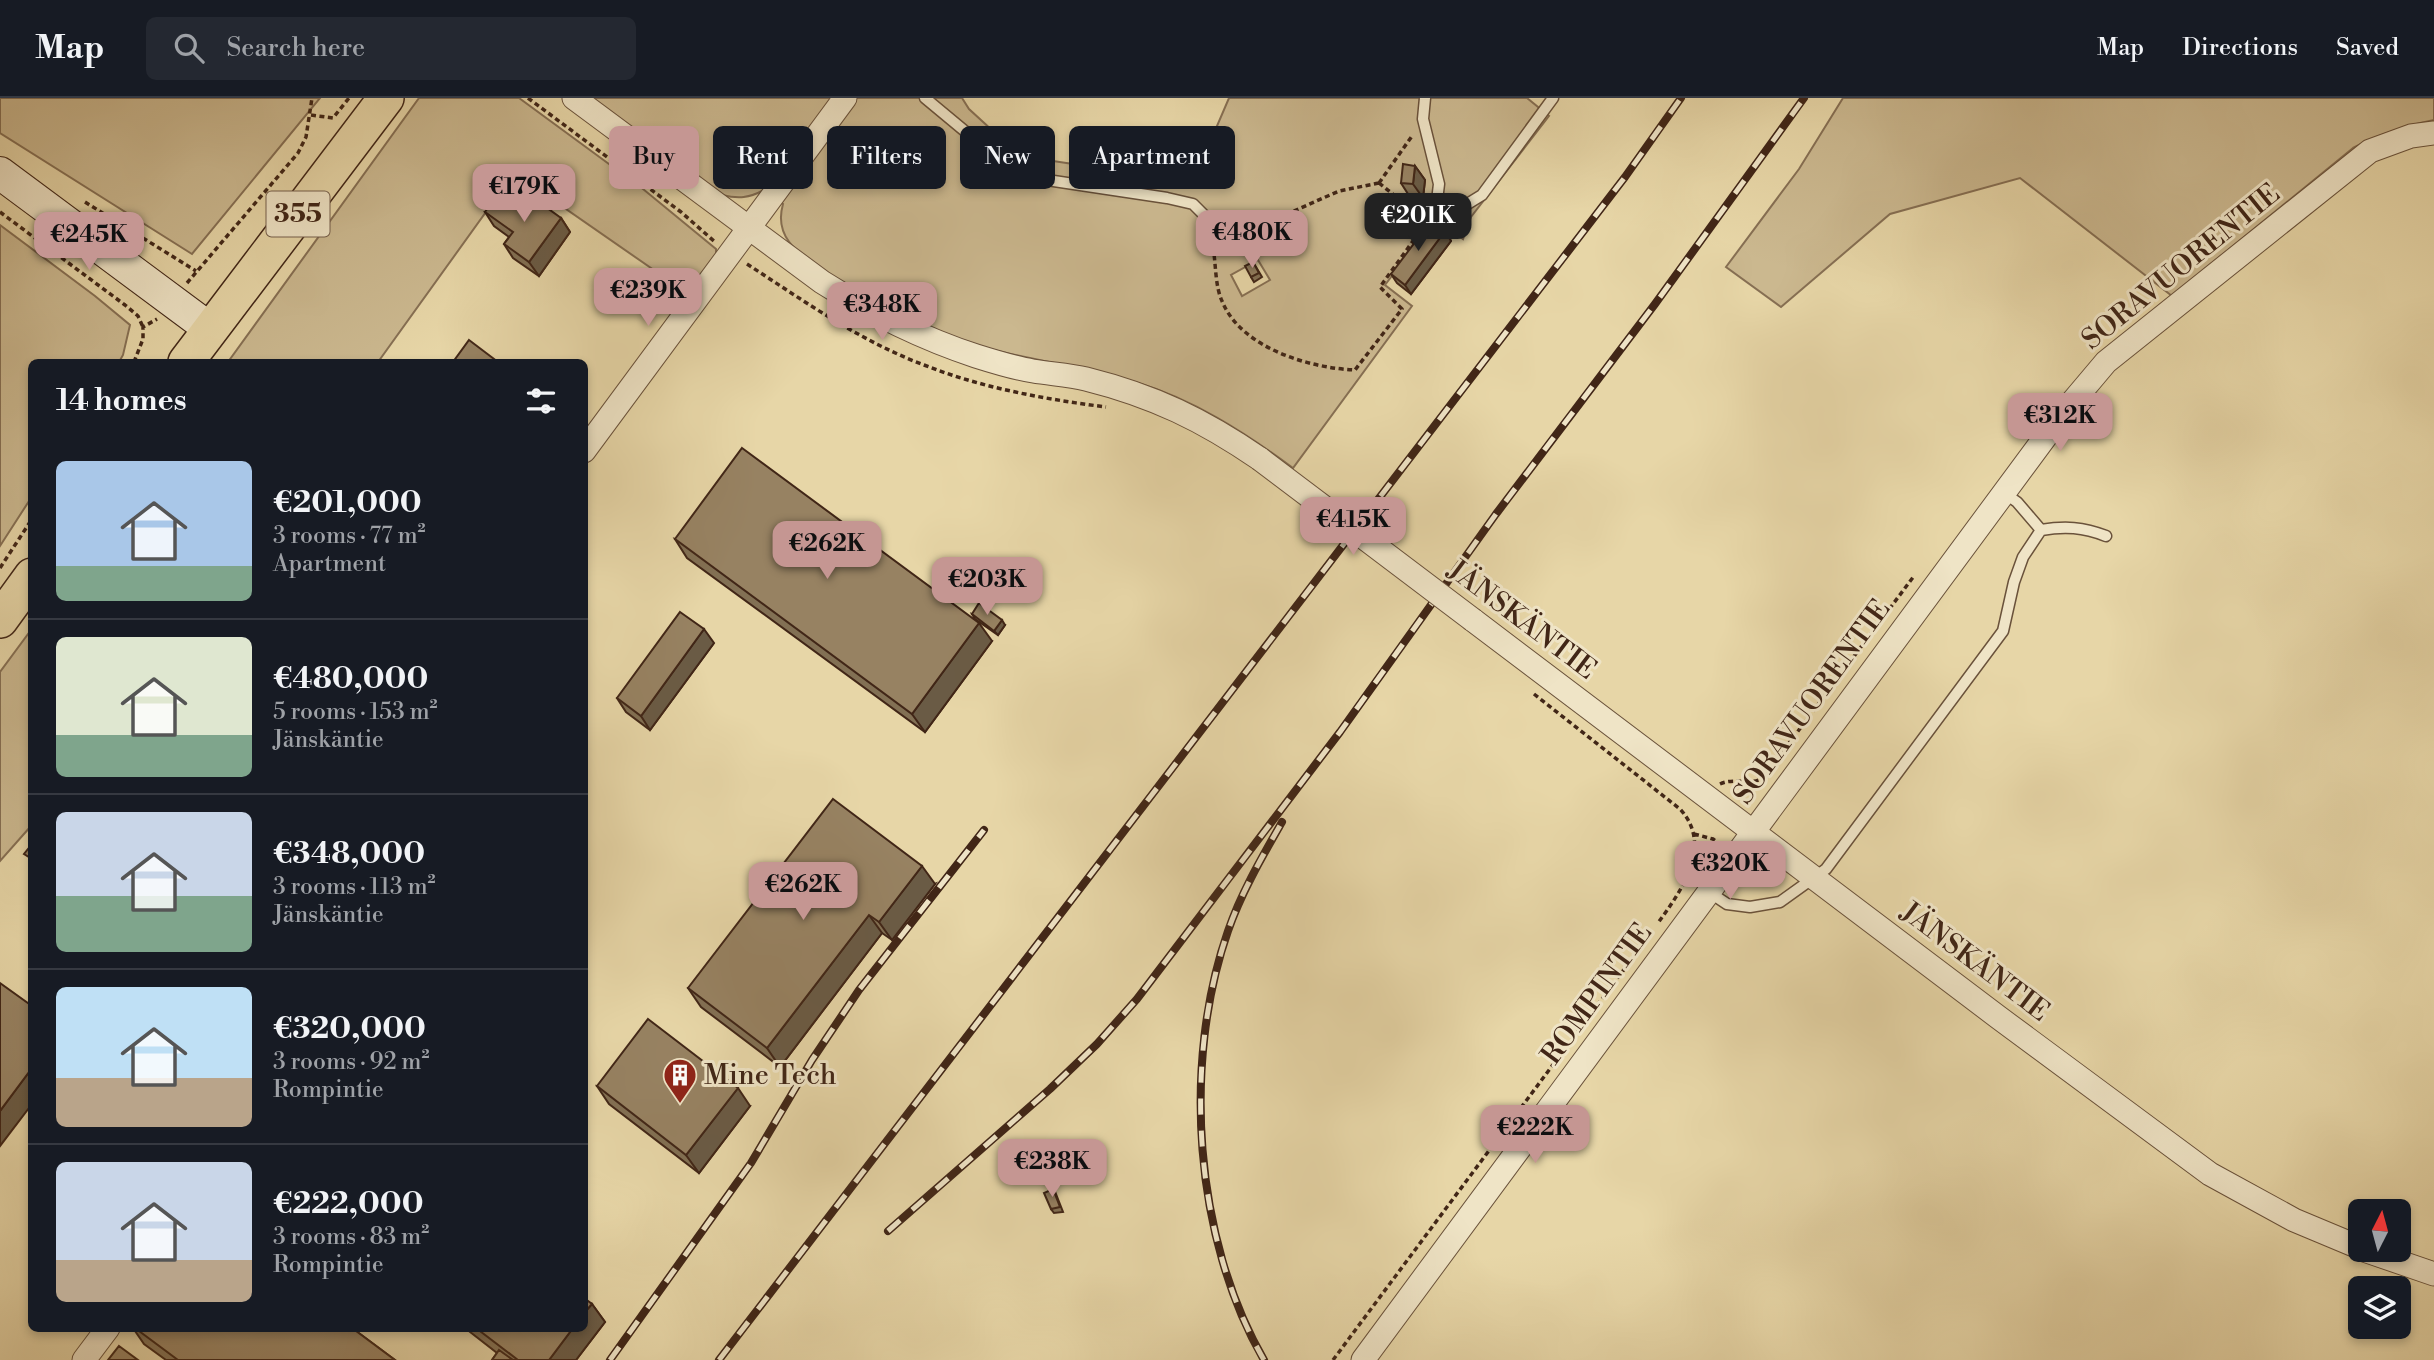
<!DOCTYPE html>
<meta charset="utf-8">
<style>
body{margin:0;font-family:"Libre Bodoni",serif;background:#242831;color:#f1f3f6;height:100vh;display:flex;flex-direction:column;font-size:26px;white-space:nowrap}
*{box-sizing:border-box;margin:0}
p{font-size:23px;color:#9ea1a6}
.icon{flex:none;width:38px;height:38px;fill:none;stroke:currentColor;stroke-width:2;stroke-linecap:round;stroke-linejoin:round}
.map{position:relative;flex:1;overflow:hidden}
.details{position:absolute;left:28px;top:261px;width:560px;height:973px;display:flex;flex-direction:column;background:#171b24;border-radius:10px;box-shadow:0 4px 10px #0003}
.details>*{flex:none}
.top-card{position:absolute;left:609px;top:28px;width:665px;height:63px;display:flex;gap:14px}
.needle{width:46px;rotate:6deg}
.tools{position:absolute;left:2348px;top:1101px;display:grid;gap:14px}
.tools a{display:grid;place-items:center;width:63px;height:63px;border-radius:10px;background:#171b24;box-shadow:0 4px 10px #0003;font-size:35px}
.price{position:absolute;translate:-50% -60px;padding:0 16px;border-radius:14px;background:#c59692;color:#111;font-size:23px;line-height:46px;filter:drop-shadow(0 2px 4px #0008)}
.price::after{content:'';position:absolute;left:50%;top:42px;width:21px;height:16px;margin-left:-10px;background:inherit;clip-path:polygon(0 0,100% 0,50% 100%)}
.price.on{background:#222;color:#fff}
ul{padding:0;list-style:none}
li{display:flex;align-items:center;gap:21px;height:175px;padding:0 28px}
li+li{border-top:2px solid #363941}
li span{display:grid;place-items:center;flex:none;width:196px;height:140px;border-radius:10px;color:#555}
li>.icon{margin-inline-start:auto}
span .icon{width:84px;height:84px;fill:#fffc;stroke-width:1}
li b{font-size:30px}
h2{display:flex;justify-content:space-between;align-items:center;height:84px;padding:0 28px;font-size:30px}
.tag{padding:0 24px;border-radius:10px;background:#171b24;box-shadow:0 4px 10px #0003;font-size:24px;line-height:63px}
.tag.on{background:#c59692;color:#111}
header{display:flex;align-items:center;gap:42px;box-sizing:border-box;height:98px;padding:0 35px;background:#171b24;border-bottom:2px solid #363941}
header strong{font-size:33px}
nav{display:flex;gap:38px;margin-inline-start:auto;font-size:24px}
.search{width:490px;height:63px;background:#242831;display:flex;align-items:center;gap:18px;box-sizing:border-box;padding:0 24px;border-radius:10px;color:#9ea1a6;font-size:26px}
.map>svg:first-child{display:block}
.green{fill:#cbb88f;stroke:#866f53;stroke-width:2;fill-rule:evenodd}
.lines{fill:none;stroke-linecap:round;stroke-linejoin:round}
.lane-casing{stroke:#6a523b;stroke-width:13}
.street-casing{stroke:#6a523b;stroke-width:25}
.secondary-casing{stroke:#412617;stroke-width:34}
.primary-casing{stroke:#412617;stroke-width:38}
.path{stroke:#412617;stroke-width:3.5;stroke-dasharray:5 3.5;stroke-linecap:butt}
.lane{stroke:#efe4c6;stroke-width:10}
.street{stroke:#efe4c6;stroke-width:23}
.secondary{stroke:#efe4c6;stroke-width:32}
.primary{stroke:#e7d6a7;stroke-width:35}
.rail-casing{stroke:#412617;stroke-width:8}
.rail{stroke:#efe4c6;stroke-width:5;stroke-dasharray:16;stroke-linecap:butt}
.street-bridge-casing{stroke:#6a523b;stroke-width:25;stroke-linecap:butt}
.street-bridge{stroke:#efe4c6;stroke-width:23}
.wall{fill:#827054;stroke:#412617;stroke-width:2}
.shaded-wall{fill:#6a5b45;stroke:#412617;stroke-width:2}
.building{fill:#978262;stroke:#412617;stroke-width:2}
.labels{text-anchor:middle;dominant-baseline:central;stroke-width:6;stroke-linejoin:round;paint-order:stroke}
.shield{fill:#efe4c6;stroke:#755f4c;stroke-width:2}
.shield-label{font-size:26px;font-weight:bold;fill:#412617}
.street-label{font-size:28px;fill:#412617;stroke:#efe4c6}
.poi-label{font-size:28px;fill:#412617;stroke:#efe4c6;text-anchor:start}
</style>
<header>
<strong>Map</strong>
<div class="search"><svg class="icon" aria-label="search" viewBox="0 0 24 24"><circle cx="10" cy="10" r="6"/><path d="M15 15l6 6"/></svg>Search here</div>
<nav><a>Map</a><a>Directions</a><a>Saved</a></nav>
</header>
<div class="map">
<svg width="2434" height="1262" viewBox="0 0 2434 1262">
<rect width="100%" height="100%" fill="#e7d6a7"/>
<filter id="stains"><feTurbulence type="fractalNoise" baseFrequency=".00286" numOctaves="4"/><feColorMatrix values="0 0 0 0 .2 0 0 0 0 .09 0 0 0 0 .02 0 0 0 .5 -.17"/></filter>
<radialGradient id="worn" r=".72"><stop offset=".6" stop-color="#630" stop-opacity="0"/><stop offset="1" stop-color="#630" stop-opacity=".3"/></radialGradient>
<!-- green -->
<path class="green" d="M0,0H320L192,156L0,35Z
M419,0H519L643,91L716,151V156L687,195L514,75L378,264H228Z
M590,0H962L969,11L1006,45L1033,60L1193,84L1229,0H1527L1549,18L1471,119L1463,141L1436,120L1385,187L1412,208L1293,370C1244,334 1193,301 1135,284C1088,270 1037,263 990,251C932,236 876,208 827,175C800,156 773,141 783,106L764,92C749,100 739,101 722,97ZM1258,162L1270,182L1242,198L1231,177Z
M1843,0H2434V22C2405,28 2379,36 2353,50L2172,198L2020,80L1890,116L1781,209L1726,169L1799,71Z
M0,127L95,198L130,227L123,257L119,264H32L31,400L0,448Z
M31,532V728L0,763V574Z"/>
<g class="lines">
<defs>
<path id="lane" d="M925,0L1008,69L1027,79L1167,100L1193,106L1209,122L1213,149
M1425,0L1423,21L1439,86L1436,111L1456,113L1482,97L1553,0
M2004,395L2017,404L2041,432
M1709,794L1727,806L1750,809L1780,804L1826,771L2003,533L2014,484L2023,459L2041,432C2065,428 2083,429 2106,438"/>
<path id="street" d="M574,0L822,184C871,215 921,240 976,258C995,264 1014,270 1033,273C1051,276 1069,277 1086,281C1154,298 1203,322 1260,361
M584,353L845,0
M1473,522L1998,919L2210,1076L2294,1122L2361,1150
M2364,1152L2434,1176
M84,1262L108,1230
M1363,1262L2063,315L2106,264L2370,53L2411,38L2434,35"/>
<path id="secondary" d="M0,75L210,231"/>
<path id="primary" d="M186,264L386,0
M0,522L32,478"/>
</defs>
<!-- lane casing -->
<use href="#lane" class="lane-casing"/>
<!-- street casing -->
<use href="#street" class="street-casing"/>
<!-- secondary casing -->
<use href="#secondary" class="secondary-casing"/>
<!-- primary casing -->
<use href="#primary" class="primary-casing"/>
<!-- path -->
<path class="path" d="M528,0L681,114L715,144
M311,17L333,20L349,0
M1379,85L1405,106L1436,111L1380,189L1402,211L1355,272C1309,270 1241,250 1222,203C1215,188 1216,166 1213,149L1339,93Z
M1379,85L1412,38
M85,104L196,173
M0,114L125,207L138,218L143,229
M747,166C804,203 860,243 924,267C982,290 1044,301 1106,309
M187,185L298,55L306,39L312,0
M134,264L143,241V229L157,221
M0,470L32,421
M1534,596L1680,711C1714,748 1681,793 1658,825
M1720,686C1735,679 1749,688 1763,680L1914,478
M1694,736L1713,741L1721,747
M1750,769L1755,773L1769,772
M1333,1262L1637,854"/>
<!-- lane -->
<use href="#lane" class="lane"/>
<!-- street -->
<use href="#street" class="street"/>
<!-- secondary -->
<use href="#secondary" class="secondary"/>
<!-- primary -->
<use href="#primary" class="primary"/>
<defs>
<path id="rail" d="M888,1133L1050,991L1097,946L1137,901L1340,634L1496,416L1655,206L1804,0
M610,1262L751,1065L812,962L859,892L984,732
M719,1262L1625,79L1681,0
M1264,1262C1194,1141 1182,965 1228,833C1241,795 1262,759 1282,724"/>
</defs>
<!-- rail casing -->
<use href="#rail" class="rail-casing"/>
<!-- rail -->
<use href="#rail" class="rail"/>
<defs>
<path id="street-bridge" d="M1260,361L1473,522"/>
</defs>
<!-- street-bridge casing -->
<use href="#street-bridge" class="street-bridge-casing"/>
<!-- street-bridge -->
<use href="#street-bridge" class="street-bridge"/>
</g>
<!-- wall -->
<path class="wall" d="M1415,68L1425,82L1423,100L1410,99L1401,85Z
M528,113L561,120L570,134L539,178L513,160L504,146L509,139L494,128L485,114Z
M1445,133L1451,143L1411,196L1397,185L1391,176Z
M1253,164L1262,179L1254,184L1251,179Z
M675,441L992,543L925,634L687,460Z
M972,516L1005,527L998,537L975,521Z
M714,545L650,632L626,614L617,600Z
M935,786L892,842L882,835L780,969L701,909L688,890Z
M597,988L750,1008L699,1075L609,1006Z
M1056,1096L1063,1114L1054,1115L1051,1111Z
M592,1206L605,1224L576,1262H492L497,1255L465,1230H584Z
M133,1230H352L395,1262H166L144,1246Z"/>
<!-- shaded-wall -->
<path class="shaded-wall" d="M1415,68L1425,82L1423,100L1413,86Z
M561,120L570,134L539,178L529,164Z
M1445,133L1451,143L1411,196L1405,187Z
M1002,522L1005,527L998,537L994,533Z
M979,525L992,543L925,634L912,616Z
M704,531L714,545L650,632L641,618Z
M922,768L935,786L892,842L879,824Z
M869,817L882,835L780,969L767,950Z
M32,970V1006L0,1048V1013Z
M738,990L750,1008L699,1075L686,1057Z
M592,1206L605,1224L576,1262H549L573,1230H584V1215Z"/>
<!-- building -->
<path class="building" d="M1403,66L1415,68L1413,86L1401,85Z
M500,93L528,113L536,102L561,120L529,164L504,146L513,134L485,114Z
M1431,123L1445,133L1405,187L1391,176Z
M1253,164L1259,175L1251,179L1245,168Z
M469,242L498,264H453Z
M742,350L979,525L912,616L675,441Z
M979,505L1002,522L994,533L972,516Z
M680,514L704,531L641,618L617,600Z
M833,701L922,768L879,824L869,817L767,950L688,890Z
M32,746V761L24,756Z
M0,885L32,908V970L0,1013Z
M648,921L738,990L686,1057L597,988Z
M1053,1091L1060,1109L1051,1111L1044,1095Z
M584,1200L592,1206L584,1215Z
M135,1230H352L395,1262H178Z
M476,1230H573L549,1262H518Z
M119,1248L138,1262H108Z
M499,1252L513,1262H492Z"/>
<!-- icons -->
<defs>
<symbol id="building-pin" viewBox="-11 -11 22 30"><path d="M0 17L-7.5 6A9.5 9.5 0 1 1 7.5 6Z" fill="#8f2418" stroke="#efe4c6"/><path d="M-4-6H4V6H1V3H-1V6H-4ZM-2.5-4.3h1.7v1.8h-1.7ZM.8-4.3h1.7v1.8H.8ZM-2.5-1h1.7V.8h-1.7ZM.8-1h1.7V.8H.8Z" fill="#fff"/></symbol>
</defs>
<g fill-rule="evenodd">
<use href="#building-pin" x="661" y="958" width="38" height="52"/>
</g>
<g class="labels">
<!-- shield labels -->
<rect class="shield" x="266.5" y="93.5" width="63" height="45" rx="5"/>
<g class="shield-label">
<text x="298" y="116">355</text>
</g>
<!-- street labels -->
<g class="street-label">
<text transform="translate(2181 169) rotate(-39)">SORAVUORENTIE</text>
<text transform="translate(1522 522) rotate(37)">JÄNSKÄNTIE</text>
<text transform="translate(1812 604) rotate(-54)">SORAVUORENTIE</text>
<text transform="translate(1975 864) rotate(37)">JÄNSKÄNTIE</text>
<text transform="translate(1597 896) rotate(-54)">ROMPINTIE</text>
</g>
<!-- poi labels -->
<g class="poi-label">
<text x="704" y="977">Mine Tech</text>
</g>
</g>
<rect width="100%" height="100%" filter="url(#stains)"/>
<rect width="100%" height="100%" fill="url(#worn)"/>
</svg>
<div class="tools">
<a><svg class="needle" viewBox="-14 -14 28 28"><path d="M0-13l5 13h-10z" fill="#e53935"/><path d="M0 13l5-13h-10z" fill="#9ea1a6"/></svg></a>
<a><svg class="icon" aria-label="layers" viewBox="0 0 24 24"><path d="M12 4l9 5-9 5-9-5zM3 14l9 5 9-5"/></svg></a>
</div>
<b class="price" style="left:524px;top:126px">€179K</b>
<b class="price on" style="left:1418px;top:155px">€201K</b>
<b class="price" style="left:1252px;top:172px">€480K</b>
<b class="price" style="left:89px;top:174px">€245K</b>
<b class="price" style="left:648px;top:230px">€239K</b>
<b class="price" style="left:882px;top:244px">€348K</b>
<b class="price" style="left:2060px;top:355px">€312K</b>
<b class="price" style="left:1353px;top:459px">€415K</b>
<b class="price" style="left:827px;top:483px">€262K</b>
<b class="price" style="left:987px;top:519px">€203K</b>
<b class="price" style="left:1730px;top:803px">€320K</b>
<b class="price" style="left:803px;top:824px">€262K</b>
<b class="price" style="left:1535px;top:1067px">€222K</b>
<b class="price" style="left:1052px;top:1101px">€238K</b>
<div class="top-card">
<a class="tag on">Buy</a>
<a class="tag">Rent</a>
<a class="tag">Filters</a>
<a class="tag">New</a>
<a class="tag">Apartment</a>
</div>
<section class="details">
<h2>14 homes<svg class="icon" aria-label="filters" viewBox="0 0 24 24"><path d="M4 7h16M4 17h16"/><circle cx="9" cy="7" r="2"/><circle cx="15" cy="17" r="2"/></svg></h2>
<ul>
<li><span style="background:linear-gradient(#a9c7e8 75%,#7fa58c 0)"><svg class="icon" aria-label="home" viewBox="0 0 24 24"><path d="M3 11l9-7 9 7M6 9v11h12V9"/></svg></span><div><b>€201,000</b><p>3 rooms · 77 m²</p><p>Apartment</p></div></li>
<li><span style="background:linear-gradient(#dfe7d0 70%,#7fa58c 0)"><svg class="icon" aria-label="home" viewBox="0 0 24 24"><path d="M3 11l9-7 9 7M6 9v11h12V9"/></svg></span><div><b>€480,000</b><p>5 rooms · 153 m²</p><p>Jänskäntie</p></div></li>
<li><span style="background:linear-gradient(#c9d6e8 60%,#7fa58c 0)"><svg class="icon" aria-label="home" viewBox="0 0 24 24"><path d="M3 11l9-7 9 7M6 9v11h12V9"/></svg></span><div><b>€348,000</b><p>3 rooms · 113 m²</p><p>Jänskäntie</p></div></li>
<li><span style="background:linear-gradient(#bfe0f5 65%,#b9a48a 0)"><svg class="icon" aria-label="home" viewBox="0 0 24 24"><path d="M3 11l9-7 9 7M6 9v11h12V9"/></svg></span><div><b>€320,000</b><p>3 rooms · 92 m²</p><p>Rompintie</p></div></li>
<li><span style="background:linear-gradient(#c9d6e8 70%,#b9a48a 0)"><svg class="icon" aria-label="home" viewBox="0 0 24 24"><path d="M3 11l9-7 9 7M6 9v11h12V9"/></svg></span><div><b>€222,000</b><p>3 rooms · 83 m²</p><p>Rompintie</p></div></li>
</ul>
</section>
</div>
